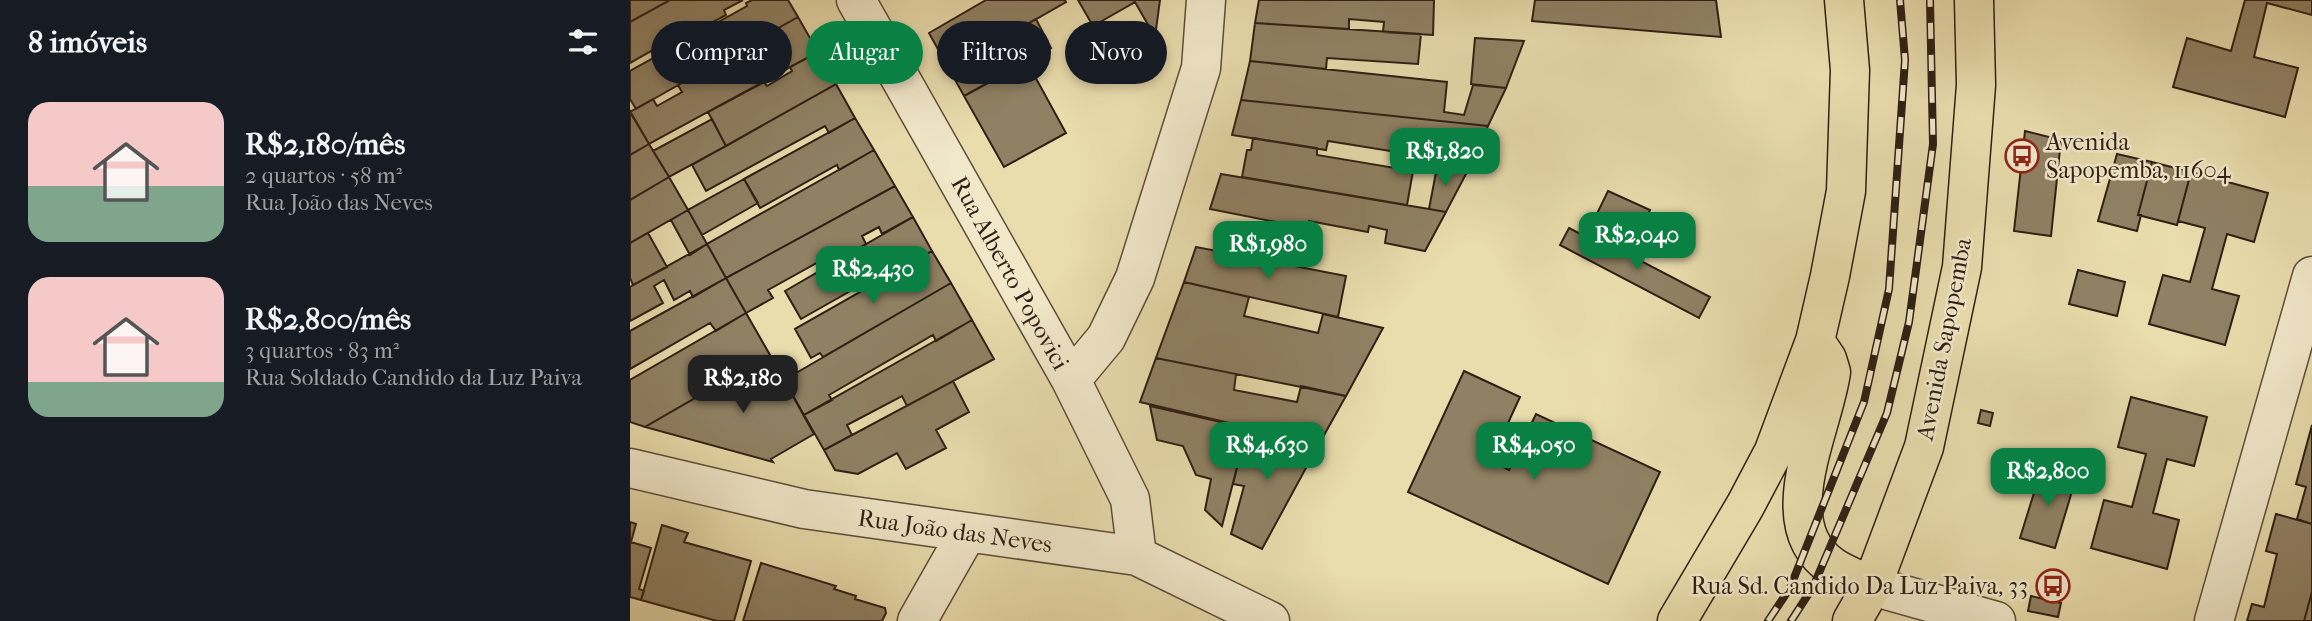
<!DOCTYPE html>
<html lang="pt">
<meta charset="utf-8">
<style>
body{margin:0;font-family:"IM FELL French Canon",serif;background:#242831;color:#f1f3f6;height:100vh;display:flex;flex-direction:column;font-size:26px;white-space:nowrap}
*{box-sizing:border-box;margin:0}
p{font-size:23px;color:#9ea1a6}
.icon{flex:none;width:38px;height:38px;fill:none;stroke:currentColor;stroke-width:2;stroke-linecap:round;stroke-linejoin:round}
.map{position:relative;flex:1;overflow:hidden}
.panel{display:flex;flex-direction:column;background:#171b24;width:630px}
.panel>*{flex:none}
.top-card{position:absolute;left:21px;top:21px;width:665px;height:63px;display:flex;gap:14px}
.price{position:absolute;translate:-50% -60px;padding:0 16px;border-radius:14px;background:#0b8043;color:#fff;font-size:23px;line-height:46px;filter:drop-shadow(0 2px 4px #0008)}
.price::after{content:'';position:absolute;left:50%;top:42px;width:21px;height:16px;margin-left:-10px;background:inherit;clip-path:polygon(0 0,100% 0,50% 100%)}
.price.active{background:#222;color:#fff}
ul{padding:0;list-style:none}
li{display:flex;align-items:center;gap:21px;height:175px;padding:0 28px}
li span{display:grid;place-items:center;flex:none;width:196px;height:140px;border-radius:21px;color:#555}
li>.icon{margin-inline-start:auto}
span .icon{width:84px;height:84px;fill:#fffc;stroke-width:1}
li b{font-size:30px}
h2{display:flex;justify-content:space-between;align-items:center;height:84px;padding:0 28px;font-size:30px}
.chip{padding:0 24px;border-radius:32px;background:#171b24;box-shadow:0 4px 10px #0003;font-size:24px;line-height:63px}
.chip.active{background:#0b8043;color:#fff}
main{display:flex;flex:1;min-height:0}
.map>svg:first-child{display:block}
.building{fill:#908164;stroke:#2f1f14;stroke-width:2}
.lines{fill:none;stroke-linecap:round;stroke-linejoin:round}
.minor-casing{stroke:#5e4e3a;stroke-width:41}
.major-casing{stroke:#2f1f14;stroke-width:41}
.minor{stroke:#f1e8ca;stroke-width:38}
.major{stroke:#e9dcad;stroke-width:38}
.rail-casing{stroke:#2f1f14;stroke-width:8}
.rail{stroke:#f1e8ca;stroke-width:5;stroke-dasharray:16;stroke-linecap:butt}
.labels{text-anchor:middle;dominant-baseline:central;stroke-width:5;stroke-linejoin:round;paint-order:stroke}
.poi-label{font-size:24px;fill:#2f1f14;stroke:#f1e8ca;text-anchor:start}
.street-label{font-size:24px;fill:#2f1f14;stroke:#f1e8ca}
</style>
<main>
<section class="panel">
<h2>8 imóveis<svg class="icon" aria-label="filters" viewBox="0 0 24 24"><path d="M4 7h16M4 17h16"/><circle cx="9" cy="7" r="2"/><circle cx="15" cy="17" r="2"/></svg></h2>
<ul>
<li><span style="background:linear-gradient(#f6c9c9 60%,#7fa58c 0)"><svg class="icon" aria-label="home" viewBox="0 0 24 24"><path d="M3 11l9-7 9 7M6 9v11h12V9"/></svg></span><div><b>R$2,180/mês</b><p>2 quartos · 58 m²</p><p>Rua João das Neves</p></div></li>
<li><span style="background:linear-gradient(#f6c9c9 75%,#7fa58c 0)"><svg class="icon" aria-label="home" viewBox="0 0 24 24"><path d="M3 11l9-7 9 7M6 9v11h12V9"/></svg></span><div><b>R$2,800/mês</b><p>3 quartos · 83 m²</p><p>Rua Soldado Candido da Luz Paiva</p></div></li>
</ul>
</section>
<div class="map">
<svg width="1682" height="621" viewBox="0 0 1682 621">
<rect width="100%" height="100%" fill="#e9dcad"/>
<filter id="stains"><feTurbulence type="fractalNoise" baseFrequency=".00286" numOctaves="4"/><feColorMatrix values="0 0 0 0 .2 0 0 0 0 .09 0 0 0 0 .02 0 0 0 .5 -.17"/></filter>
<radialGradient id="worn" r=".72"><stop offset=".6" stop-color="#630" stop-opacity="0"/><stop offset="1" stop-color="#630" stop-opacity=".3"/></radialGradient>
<!-- building -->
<path class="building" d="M0,0H40L0,22Z
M40,0H113L94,10L96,15L55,37L53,33L0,63V22Z
M122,0H158L168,17L6,109L0,99V71L117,6L116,3Z
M356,0H435L436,2L319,69L299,33Z
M448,0H504L505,2L463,26Z
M504,0H530L525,37L505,2Z
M629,0H804L803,35L753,32L754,22L719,19V29L625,23Z
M905,0H1086L1091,37L902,21Z
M1615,0H1682V15L1637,3L1624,57L1668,68L1655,117L1543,87L1557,38L1601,51Z
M168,17L188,52L19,144L0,112L23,99L27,106L52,92L48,85L110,49L114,55L128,47L125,41Z
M406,19L421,48L334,96L319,69Z
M625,23L791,34L788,64L697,58L696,69L620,61Z
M845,38L894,41L876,88L841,84Z
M188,52L206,84L96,146L78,112L134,82L137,86L162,71L160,67Z
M620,61L817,82L814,112L834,115L843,85L876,88L858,126L611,100Z
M397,62L436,133L374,167L334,96Z
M206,84L225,118L199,133L195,126L76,191L62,165Z
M611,100L858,126L837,172L822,169L824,155L789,152L787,164L772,161L773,153L698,141L696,150L602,135Z
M0,111L19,144L0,155Z
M225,118L244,150L209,170L207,165L130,208L114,179Z
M82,119L96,146L39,177L23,151Z
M1395,131L1431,140L1421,236L1384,231Z
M623,138L687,148V155L783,171L777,205L612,177L617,150H621Z
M19,144L39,177L0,200V155Z
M244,150L265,186L96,278L77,244Z
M1487,154L1522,162L1508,215H1511L1507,231L1468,221Z
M1522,162L1561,172L1547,225L1508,215Z
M807,167L837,172L816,212L799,209Z
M1561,172L1638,193L1624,242L1597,234L1582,289L1609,296L1595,345L1519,324L1533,275L1560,282L1575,228L1548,221Z
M591,174L799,209L816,212L795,251L755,243L757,230L739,226L738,232L679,221L677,228L580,209Z
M39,177L58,210L0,243V200Z
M114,179L128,203L72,235L58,210Z
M265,186L283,217L252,234L249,227L232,236L236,244L213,257L210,250L138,290L143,298L116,313L96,278Z
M978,191L1020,210L1000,252L958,232Z
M58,210L77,244L60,255L41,220Z
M283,217L302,251L234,290L231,285L171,319L155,291Z
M939,228L962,240L963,236L1080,297L1069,318L930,245Z
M18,233L37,267L3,285L0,278V243Z
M77,244L96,278L63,297L60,291L44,300L34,280L24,286L33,303L0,321V287Z
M566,247L716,276L708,317L554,282Z
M302,251L321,283L193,357L190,353L181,358L165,329Z
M1448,270L1495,282L1487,316L1439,304Z
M96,278L116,313L86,331L80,323L0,369V331Z
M554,282L619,297L614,316L688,333L693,314L753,328L716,396L526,358Z
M321,283L342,320L306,341L303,335L199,395L202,400L174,415L154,380Z
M116,313L140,355L15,427L0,422V380Z
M342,320L364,359L277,406L272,396L217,425L222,435L194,450L174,415Z
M140,355L184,434L141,459L143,462L15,427Z
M526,358L606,374L604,390L667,402L671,386L716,396L689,444L510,402Z
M834,371L890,397L861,460L879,470L906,414L1030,472L978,584L778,492Z
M323,381L339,412L306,430L316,448L276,469L267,453L228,474L205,470L194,450Z
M1501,397L1577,417L1564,466L1537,459L1523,513L1549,520L1537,569L1461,548L1474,500L1502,507L1516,454L1488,447Z
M520,406L617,428L592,526L575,510L581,479L566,475L553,446L527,440Z
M1351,410L1363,413L1360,426L1348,423Z
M1682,425V524L1667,519L1676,487L1666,484Z
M617,428L689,444L632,549L601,534L614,486L603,484Z
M1412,467L1446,478L1425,548L1390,538Z
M1646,514L1682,524V592L1674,621H1617L1622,604L1634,607L1647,554L1636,551Z
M0,522L6,524L1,542L21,548L9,589L14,591L11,600L0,597Z
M32,525L58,533L54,542L121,561L104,621H87L11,600Z
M131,563L206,586L204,589L226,596L225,599L255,608L256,613L252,621H113Z
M1682,592V621H1674Z
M1401,596L1431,603L1428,617L1398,611Z"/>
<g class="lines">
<defs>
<path id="minor" d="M226,0L441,380L500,499L507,556
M441,380L476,338L505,278L571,68L576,0
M0,468L174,509L507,556L640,621
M1242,586L1366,621
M287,621L337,533
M1584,621L1682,276"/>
<path id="major" d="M1185,341L1197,359L1201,372C1193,430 1140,525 1203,567C1215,575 1230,580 1242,586
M1047,621L1115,506L1144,451L1185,341L1200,276L1216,191L1220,70L1214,0
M1222,621L1242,586L1294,447L1332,267L1346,85L1344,0"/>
</defs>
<!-- minor casing -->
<use href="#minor" class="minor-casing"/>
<!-- major casing -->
<use href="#major" class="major-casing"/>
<!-- minor -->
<use href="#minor" class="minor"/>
<!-- major -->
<use href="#major" class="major"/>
<defs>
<path id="rail" d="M1138,621L1160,588L1234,402L1259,289L1275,60L1270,0
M1161,621L1183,587L1257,413L1279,322L1303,144L1300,0"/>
</defs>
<!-- rail casing -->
<use href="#rail" class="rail-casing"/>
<!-- rail -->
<use href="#rail" class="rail"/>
</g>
<!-- icons -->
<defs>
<symbol id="bus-ring" viewBox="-11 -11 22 22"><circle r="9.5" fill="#f1e8ca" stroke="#8f2418" stroke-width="1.5"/><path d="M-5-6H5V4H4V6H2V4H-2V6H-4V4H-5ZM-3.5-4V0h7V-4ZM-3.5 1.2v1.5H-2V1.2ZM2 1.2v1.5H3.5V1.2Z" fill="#8f2418"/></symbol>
</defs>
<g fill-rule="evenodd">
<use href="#bus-ring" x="1373" y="137" width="38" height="38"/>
<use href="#bus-ring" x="1404" y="567" width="38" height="38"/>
</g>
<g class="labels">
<!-- poi labels -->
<g class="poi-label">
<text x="1416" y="142">Avenida<tspan x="1416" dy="28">Sapopemba, 11604</tspan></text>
<text x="1398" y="586" text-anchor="end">Rua Sd. Candido Da Luz Paiva, 33</text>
</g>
<!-- street labels -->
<g class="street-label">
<text transform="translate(380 273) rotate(61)">Rua Alberto Popovici</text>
<text transform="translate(1314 339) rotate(-79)">Avenida Sapopemba</text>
<text transform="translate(325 531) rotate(8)">Rua João das Neves</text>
</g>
</g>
<rect width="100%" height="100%" filter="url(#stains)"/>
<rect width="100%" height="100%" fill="url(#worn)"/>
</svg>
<b class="price" style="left:815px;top:188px">R$1,820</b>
<b class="price" style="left:1007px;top:272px">R$2,040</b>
<b class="price" style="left:638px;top:281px">R$1,980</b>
<b class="price" style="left:243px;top:306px">R$2,430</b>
<b class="price active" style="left:113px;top:415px">R$2,180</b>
<b class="price" style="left:637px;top:482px">R$4,630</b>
<b class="price" style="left:904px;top:482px">R$4,050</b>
<b class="price" style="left:1418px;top:508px">R$2,800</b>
<div class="top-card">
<a class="chip">Comprar</a>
<a class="chip active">Alugar</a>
<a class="chip">Filtros</a>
<a class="chip">Novo</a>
</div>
</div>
</main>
